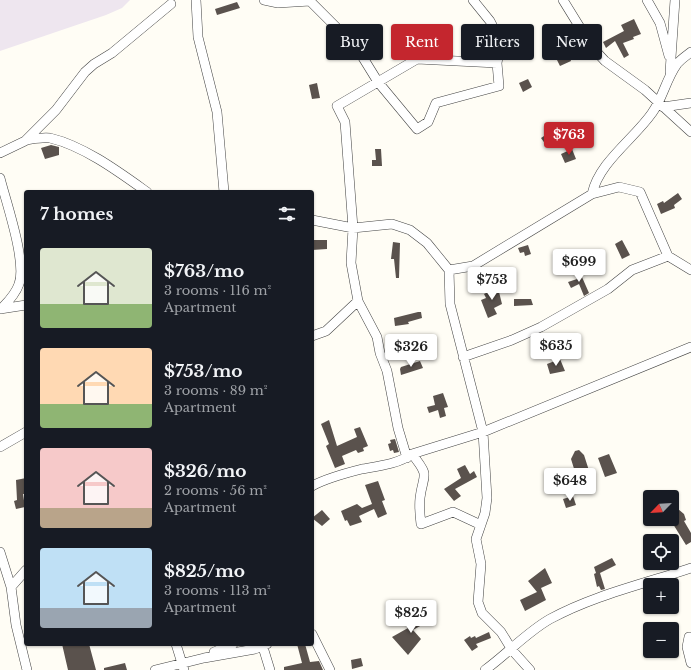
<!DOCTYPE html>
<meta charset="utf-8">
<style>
body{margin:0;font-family:"Libre Baskerville",serif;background:#242831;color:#f1f3f6;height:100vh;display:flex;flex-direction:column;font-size:15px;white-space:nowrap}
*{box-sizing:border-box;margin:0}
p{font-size:13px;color:#9ea1a6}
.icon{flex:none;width:22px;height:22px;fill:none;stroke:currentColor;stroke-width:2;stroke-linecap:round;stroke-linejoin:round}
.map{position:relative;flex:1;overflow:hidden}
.details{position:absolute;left:24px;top:190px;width:290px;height:456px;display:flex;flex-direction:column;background:#171b24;border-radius:4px;box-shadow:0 1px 3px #0004}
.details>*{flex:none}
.banner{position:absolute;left:326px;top:24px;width:305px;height:36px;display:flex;gap:8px}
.needle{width:26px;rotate:245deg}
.fabs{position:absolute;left:643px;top:490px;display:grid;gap:8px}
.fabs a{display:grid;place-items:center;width:36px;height:36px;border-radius:4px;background:#171b24;box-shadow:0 1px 3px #0004;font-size:20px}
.price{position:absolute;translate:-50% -34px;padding:0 9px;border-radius:4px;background:#fff;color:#222;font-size:13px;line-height:26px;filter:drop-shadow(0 1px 2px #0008)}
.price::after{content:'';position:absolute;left:50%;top:24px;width:12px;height:9px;margin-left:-6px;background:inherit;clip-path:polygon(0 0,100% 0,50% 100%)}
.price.current{background:#c4262e;color:#fff}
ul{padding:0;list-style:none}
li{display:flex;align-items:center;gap:12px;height:100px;padding:0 16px}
li span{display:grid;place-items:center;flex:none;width:112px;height:80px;border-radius:4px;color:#555}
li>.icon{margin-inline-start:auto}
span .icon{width:48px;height:48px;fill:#fffc;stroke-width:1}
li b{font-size:17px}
h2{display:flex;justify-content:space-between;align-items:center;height:48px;padding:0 16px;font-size:17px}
.tag{padding:0 14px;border-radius:4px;background:#171b24;box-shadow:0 1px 3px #0004;font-size:14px;line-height:36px}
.tag.current{background:#c4262e;color:#fff}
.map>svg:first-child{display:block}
.industrial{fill:#eee6ef}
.building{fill:#5a524d}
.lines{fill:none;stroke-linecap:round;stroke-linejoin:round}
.minor-casing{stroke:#444;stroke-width:10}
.minor{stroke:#fff;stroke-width:9}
</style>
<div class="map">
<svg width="691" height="670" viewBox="0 0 691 670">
<rect width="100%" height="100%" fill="#fffdf5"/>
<!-- industrial -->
<path class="industrial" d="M0,0H130L122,8L106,15L0,51Z"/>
<!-- building -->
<path class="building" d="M237,2L240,8L217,15L215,9Z
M634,19L641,34L633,37L634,39L623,43L629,55L624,58L615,41L606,48L603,42L624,31L621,25Z
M569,54L571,61L560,66L557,60Z
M528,79L532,87L523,92L519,83Z
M317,83L320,98L312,99L309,85Z
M550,132L555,140L546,145L541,138Z
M51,145L59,147V155L45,159L41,148Z
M375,149H381L382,166H372V160H376Z
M572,149L576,159L565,163L561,154Z
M678,193L682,199L674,205L675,208L661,214L657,204L663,201L664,203Z
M312,240H327V249L312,250Z
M622,240L630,255L622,259L615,244Z
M393,242L400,243L399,278H396L394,259H391Z
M528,245L531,254L525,256L524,252L520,253L518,248Z
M578,268L589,293L584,296L579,284L571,288L568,282L577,279L574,270Z
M497,284L502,304L494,308L497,314L488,318L481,300L486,298L484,294L492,290L491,286Z
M514,299H531L533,305L514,306Z
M418,312H421L422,318L408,322L409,324L395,326L394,318Z
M560,359L565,371L550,374L547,364Z
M420,361L423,368L401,375L400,369L401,367Z
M443,393L448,407L444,408L446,416L440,418L438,410L429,413L427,407L435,405L433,396Z
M329,420L337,446L357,437L354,429L360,427L368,446L363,448L364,451L358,453L356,450L342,456L345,464L335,468L326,446L329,444L321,424Z
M395,439L399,452L394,453L393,450L390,451L388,444L391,443L390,440Z
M579,450L584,455L593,483L580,488L571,459L575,451Z
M609,454L617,473L605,477L598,458Z
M465,465L470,474L474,471L477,477L455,489L461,496L454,501L444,489L461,478L457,469Z
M26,478V486H24L25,494H23L25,507L16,509L14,501L17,500L16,480Z
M378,481L385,500L382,501L387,514L378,518L374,509L359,516L362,522L350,526L347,520L345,521L341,511L357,504L362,508L372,504L365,485Z
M573,496L576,505L566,508L563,499Z
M672,504L684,514L686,520L684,521L691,533V542L686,545L673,524L678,517Z
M322,510L330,519L322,526L312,518Z
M612,558L616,565L600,573L605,589L601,590L599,586L597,587L594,574L596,573L594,567Z
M545,568L552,583L541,588L546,600L525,611L520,600L537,592L528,581Z
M434,613L436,617L413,630L421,639L408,655L392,637L408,628L407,624Z
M489,632L491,638L476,644L478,647L472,651L464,640L470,636L471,638L475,636L476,638Z
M62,644H89L96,670H68Z
M297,644H305L310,662L319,661L323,670H284V667L302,663Z
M361,658L363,666L352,669L351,660Z
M125,663L127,670H104V668Z"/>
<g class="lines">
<defs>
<path id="minor" d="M196,0L198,37L217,112L224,192
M264,0L278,3L310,1L357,48L378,82L417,129L428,122L436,103L499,86L497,63L501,42L490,21L473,0
M563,0L592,47L605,61L645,90L691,132
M647,0L660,23L669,56
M691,52C686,56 681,59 677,64C666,79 663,98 652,113C634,139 599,162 592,194L619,187L640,192L668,256L691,270
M670,72L675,0
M663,107L691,103
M26,140C33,139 42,137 50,138C84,146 119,172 147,192
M0,153L25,141L56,110L85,72L94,64L112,53L171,4
M0,178C6,202 27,262 19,284C16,293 8,302 1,309
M312,220L353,228L392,224L410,230L427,243L449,270L473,266L592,194
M449,270L450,304L483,432L487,498L485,513L476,539L481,564L478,602L482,613L501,632L512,650L530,670
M0,309L26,305
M312,336L326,331L358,301
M463,357L512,340L541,327L608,289L632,270L668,256
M0,447L26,432
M412,454C431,478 423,473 420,498C419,507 420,516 421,524L453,512L481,525
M407,458L398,428L387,371L380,353L377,337L358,301L351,263L353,228L345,122L337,106L417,59L497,63
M312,486C327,478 346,473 362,469C379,466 398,464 412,454L483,432L691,347
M0,552L11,587L16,625L27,670
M11,587L26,570
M312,634L330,670
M691,637H689L687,647L691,663
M176,644L184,670
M262,644L270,670
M214,652L233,644
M155,670L204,658L255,649L267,644
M485,670C507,654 527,632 550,619C594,595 644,584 691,568"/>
</defs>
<!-- minor casing -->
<use href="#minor" class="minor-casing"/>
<!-- minor -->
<use href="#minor" class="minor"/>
</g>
</svg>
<div class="fabs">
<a><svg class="needle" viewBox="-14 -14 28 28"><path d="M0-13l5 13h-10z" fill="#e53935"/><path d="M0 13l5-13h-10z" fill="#9ea1a6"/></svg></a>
<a><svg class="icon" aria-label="locate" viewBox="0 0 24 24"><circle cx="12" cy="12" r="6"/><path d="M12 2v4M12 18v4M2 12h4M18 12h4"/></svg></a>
<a>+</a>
<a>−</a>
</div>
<b class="price current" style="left:569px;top:156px">$763</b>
<b class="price" style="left:579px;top:283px">$699</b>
<b class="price" style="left:492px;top:301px">$753</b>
<b class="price" style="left:556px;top:367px">$635</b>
<b class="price" style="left:411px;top:368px">$326</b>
<b class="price" style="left:570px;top:502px">$648</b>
<b class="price" style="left:411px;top:634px">$825</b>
<div class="banner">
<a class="tag">Buy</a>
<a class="tag current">Rent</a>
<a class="tag">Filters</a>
<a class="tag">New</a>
</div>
<section class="details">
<h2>7 homes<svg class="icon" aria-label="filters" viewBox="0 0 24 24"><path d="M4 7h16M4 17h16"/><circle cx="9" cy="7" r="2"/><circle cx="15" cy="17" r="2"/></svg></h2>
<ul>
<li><span style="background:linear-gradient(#dfe7d0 70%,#8fb573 0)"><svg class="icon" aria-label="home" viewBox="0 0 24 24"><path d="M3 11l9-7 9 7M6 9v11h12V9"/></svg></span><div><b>$763/mo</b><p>3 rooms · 116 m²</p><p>Apartment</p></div></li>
<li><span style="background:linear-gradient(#ffd9b3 70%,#8fb573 0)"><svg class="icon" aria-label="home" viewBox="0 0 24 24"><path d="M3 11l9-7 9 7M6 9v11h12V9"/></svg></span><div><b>$753/mo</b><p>3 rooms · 89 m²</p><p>Apartment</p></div></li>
<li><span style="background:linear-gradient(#f6c9c9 75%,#b9a48a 0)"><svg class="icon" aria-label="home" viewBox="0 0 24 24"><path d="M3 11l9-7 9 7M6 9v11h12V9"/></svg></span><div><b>$326/mo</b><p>2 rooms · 56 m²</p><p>Apartment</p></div></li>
<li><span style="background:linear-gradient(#bfe0f5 75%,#9aa5b1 0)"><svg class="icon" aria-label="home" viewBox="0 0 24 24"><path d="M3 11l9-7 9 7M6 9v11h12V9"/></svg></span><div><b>$825/mo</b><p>3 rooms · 113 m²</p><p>Apartment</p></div></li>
</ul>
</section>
</div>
